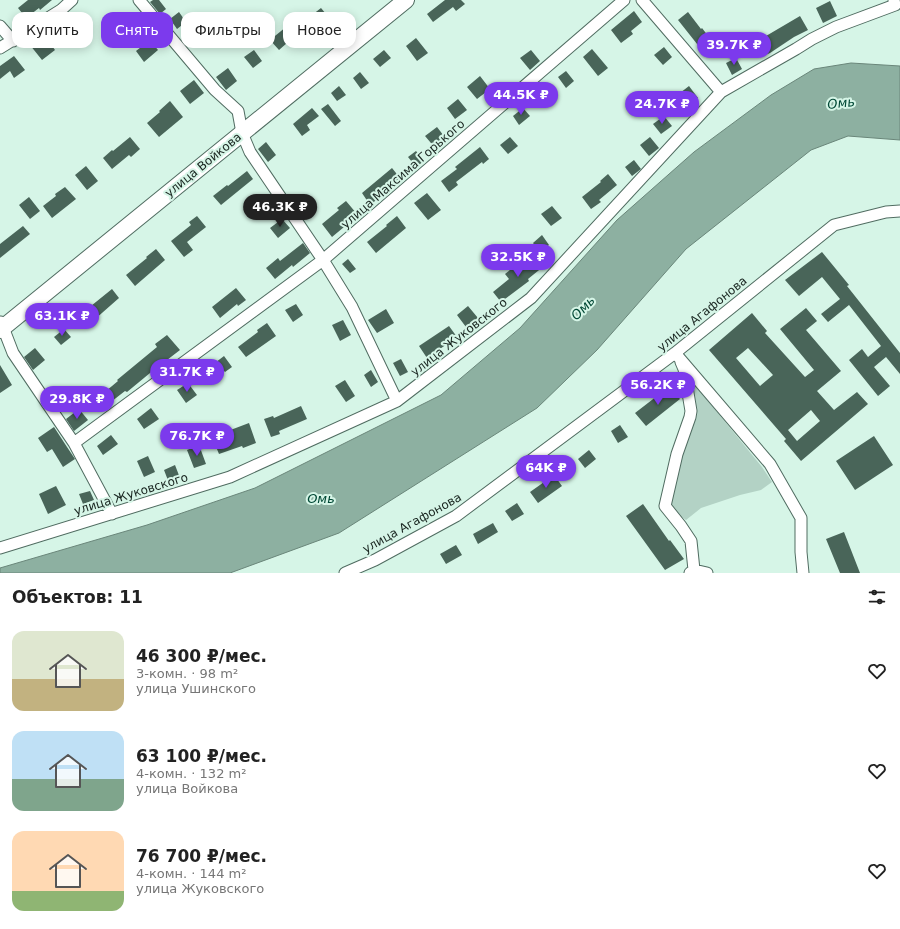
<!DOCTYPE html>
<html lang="ru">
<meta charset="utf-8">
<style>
body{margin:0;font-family:"DejaVu Sans",sans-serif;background:#f6f6f6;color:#222;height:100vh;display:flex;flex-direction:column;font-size:15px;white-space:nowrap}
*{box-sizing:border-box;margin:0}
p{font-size:13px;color:#767676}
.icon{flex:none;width:22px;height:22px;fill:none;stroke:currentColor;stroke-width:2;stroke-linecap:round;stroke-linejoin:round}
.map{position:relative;height:573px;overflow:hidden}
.details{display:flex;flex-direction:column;background:#fff;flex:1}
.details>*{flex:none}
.top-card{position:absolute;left:12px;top:12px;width:400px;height:36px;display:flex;gap:8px}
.price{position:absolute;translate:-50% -34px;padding:0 9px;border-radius:14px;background:#7c3aed;color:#fff;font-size:13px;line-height:26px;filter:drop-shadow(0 1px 2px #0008)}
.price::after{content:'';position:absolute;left:50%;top:24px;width:12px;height:9px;margin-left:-6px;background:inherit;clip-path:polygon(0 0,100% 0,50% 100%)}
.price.on{background:#222;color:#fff}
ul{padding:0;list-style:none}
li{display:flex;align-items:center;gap:12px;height:100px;padding:0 12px}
li span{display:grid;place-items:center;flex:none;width:112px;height:80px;border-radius:12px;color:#555}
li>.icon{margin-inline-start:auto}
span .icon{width:48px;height:48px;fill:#fffc;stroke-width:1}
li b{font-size:17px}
h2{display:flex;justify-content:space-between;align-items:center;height:48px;padding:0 12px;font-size:17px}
.pill{padding:0 14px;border-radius:12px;background:#fff;box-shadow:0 2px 10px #0003;font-size:14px;line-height:36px}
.pill.on{background:#7c3aed;color:#fff}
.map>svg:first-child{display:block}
.green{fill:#b3d2c5}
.water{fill:#8db0a1;stroke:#6a867a}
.building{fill:#496559;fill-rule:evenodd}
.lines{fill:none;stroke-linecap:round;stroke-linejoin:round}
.minor-casing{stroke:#506c61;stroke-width:13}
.secondary-casing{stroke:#506c61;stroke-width:18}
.minor{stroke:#fff;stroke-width:11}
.secondary{stroke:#fff;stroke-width:16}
.labels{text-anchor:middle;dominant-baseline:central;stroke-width:4;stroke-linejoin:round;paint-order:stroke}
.street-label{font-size:12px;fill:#18241f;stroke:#d6f5e7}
.water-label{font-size:13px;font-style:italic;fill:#004835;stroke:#d6f5e7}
</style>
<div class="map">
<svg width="900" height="573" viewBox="0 0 900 573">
<rect width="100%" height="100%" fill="#d6f5e7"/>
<!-- green -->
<path class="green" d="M686,374L762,467L772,482L761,490L740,495L701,508L686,520L668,507L693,415Z"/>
<!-- water -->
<path class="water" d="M851,63L900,66V140L848,136L811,150L686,249L597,350L537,408L339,533L230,573H0V568L147,525L255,488L441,395L520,328L617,220L694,152L771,95L814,69Z"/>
<!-- building -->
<path class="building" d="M28,0H52L40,10L39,8L26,18L18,8Z
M153,0H159L166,9L160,14L150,2Z
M445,0H461L465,4L456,11L453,7L433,22L427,14Z
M830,1L837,16L823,23L816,8Z
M321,8L326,14L317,21L312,15Z
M634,11L642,22L631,31L633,34L621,43L611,30Z
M133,12L142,25L132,32L122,19Z
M179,12L186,22L177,29L170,19Z
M688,12L701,29L702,28L712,41L701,49L678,20Z
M800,16L808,30L794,37L770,53L761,57L755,47L768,40L766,36Z
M295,17L304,31L287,43L279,50L270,40L286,27L284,24Z
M66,21L73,30L64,37L57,27Z
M44,35L55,50L42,60L30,45Z
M416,38L428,53L417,61L406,46Z
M150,40L158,50L144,62L136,51Z
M664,47L672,57L663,65L654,55Z
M592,49L608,68L598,76L583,57Z
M254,50L262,61L253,68L244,57Z
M384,50L391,58L380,67L373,59Z
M531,50L540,61L530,70L520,58Z
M14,56L25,70L14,78L10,71L0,79V66Z
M736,58L742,69L732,75L726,63Z
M228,68L237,81L226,90L216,77Z
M566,71L574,81L566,88L558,77Z
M360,72L369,83L361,89L353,78Z
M480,76L490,89L477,99L467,87Z
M194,80L204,93L190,104L180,91Z
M339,86L346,95L337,101L331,93Z
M689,86L698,98L689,104L680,93Z
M545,89L554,99L543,107L535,97Z
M458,99L467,110L455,119L447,108Z
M170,101L183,117L159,137L147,123L160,112L159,111Z
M328,104L341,121L335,126L321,109Z
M312,108L319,116L307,125L310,130L302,136L293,124Z
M523,108L530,116L519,125L513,116Z
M664,116L672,126L661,134L653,124Z
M437,127L447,140L436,149L425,136Z
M130,137L140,149L131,157L129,155L112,169L103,158L112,150L113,151Z
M510,137L518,146L508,154L500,145Z
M650,137L659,148L649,156L640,145Z
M266,142L276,155L268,162L258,149Z
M480,147L489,159L483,164L482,162L456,182L458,185L449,192L441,181L457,169L455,167Z
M416,151L424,161L416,167L408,157Z
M634,160L641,169L632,176L625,167Z
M86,166L98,181L87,190L75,175Z
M392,168L400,178L378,195L380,197L370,205L362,193Z
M247,171L253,179L221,205L213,196L227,185L228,186Z
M608,174L617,185L599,200L601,202L591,209L582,197L601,182L600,181Z
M65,187L76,199L52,218L43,206L56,196L55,194Z
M427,193L441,210L428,220L414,203Z
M29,197L40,211L30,219L19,205Z
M346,201L357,214L342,226L344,227L332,237L322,224L339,210L337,208Z
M552,206L562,218L551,226L541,214Z
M197,216L206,227L187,242L193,250L184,257L171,241L191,225L189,222Z
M397,216L406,228L376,253L367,242L387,226L386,225Z
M282,219L290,228L278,238L270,228Z
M23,226L30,234L0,258V244Z
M542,235L549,245L540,252L533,243Z
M303,243L310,253L293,267L292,265L275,279L266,268L278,258L280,261Z
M156,249L165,260L135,286L126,275L147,258L146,257Z
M822,252L849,285L847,286L900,353V374L886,357L874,367L890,386L878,396L849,360L862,349L868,357L881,346L849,305L828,322L821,314L840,299L822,277L799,296L785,280Z
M536,255L544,266L528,279L529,281L501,302L493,292L509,279L505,274L516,265L519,268Z
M348,259L356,269L350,273L342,264Z
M236,288L246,300L238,306L237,304L220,318L212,307Z
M112,289L119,298L94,320L86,310Z
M296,304L303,315L293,322L285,310Z
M468,306L478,318L466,327L457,315Z
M806,308L817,321L806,330L841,371L817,391L834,410L857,392L868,404L801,461L784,441L786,439L709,350L752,313L767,331L765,333L805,377L814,370L780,329ZM748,348L773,375L760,386L736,358ZM811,410L820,421L797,441L788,430Z
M386,309L394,323L377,333L368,320Z
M343,320L351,335L340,341L332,325Z
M267,323L276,336L246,357L238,347L258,332L257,330Z
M449,326L457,337L427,358L419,346Z
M64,329L71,337L61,345L54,337Z
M167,335L180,350L167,360V359L127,392L125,391L107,405L100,396L118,381L117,380L157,347L155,344Z
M35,348L45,360L33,370L24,357Z
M224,356L232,367L225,372L224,371L206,384L199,374L206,368L207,369Z
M401,359L408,372L400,376L393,363Z
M0,365L12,385L0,393Z
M371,370L378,382L371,387L364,375Z
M345,380L355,396L346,402L335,386Z
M188,383L197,395L186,403L177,390Z
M670,386L680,399L646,426L635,413Z
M301,406L307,419L279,431L280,434L271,437L264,419L273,416L274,418Z
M151,408L159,419L144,429L137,419Z
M79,409L88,420L74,431L66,419Z
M249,423L256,443L243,448L242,446L219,454L212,437Z
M620,425L628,437L618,443L611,431Z
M54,427L67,447L75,459L63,467L52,449L47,452L38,438Z
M111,435L118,444L103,455L97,446Z
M874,436L893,465L855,490L836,461Z
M199,445L206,464L194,468L187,450Z
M589,450L596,459L585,468L578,459Z
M148,456L155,472L144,477L137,461Z
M175,465L180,478L169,483L164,470Z
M554,475L562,486L538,503L530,492Z
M56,486L66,505L48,514L39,494Z
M90,491L94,500L83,504L79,494Z
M517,503L524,514L512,521L505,511Z
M643,504L669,541L670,540L684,559L665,570L626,516Z
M493,523L498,532L478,544L473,534Z
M844,532L860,573H840L826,539Z
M456,545L462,555L446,564L440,554Z"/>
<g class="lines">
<defs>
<path id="minor" d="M139,0L215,90L238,111L242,133L250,152L323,260L352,307L397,401
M642,0L721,92
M0,26L13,41
M0,48L61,10L72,0
M1,322L13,353L74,443L112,514
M675,353L770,464L801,518V552L803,573
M681,362L684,369L691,411L690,417L677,454L665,506L681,526L691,541L694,570
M74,443L323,260L624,0
M0,548L230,477L397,401L531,298L721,92L796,49L812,39L836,27L895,5L894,0
M345,573L375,560L456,516L675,353L834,225L886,212L900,211
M690,573L694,570L707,573"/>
<path id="secondary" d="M0,330L406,0"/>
</defs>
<!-- minor casing -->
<use href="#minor" class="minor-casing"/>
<!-- secondary casing -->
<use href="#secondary" class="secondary-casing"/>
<!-- minor -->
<use href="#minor" class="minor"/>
<!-- secondary -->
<use href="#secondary" class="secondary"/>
</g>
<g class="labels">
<!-- street labels -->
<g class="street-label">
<text transform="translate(203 165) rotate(-39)">улица Войкова</text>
<text transform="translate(403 174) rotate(-41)">улица Максима Горького</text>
<text transform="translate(702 314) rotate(-39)">улица Агафонова</text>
<text transform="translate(459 337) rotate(-38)">улица Жуковского</text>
<text transform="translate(131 494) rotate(-17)">улица Жуковского</text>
<text transform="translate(412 523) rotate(-29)">улица Агафонова</text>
</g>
<!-- water labels -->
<g class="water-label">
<text transform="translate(841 103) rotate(-6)">Омь</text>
<text transform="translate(583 308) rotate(-46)">Омь</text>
<text x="321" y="498">Омь</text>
</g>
</g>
</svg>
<b class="price" style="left:734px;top:66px">39.7K ₽</b>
<b class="price" style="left:521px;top:116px">44.5K ₽</b>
<b class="price" style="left:662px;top:125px">24.7K ₽</b>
<b class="price on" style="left:280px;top:228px">46.3K ₽</b>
<b class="price" style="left:518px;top:278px">32.5K ₽</b>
<b class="price" style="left:62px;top:337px">63.1K ₽</b>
<b class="price" style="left:187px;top:393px">31.7K ₽</b>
<b class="price" style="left:658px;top:406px">56.2K ₽</b>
<b class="price" style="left:77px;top:420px">29.8K ₽</b>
<b class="price" style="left:197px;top:457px">76.7K ₽</b>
<b class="price" style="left:546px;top:489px">64K ₽</b>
<div class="top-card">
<a class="pill">Купить</a>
<a class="pill on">Снять</a>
<a class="pill">Фильтры</a>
<a class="pill">Новое</a>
</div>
</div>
<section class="details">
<h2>Объектов: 11<svg class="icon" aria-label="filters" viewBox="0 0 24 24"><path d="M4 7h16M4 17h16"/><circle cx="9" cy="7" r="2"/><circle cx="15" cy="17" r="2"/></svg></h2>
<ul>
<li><span style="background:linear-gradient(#dfe7d0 60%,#c2b280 0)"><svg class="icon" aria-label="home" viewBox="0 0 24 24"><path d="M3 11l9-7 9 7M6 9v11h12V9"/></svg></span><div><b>46 300 ₽/мес.</b><p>3-комн. · 98 m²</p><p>улица Ушинского</p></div><svg class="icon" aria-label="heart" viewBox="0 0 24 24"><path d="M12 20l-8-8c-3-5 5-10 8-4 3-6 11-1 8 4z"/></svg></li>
<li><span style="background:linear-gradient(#bfe0f5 60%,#7fa58c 0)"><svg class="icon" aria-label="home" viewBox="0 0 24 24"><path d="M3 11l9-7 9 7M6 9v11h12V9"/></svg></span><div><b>63 100 ₽/мес.</b><p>4-комн. · 132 m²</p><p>улица Войкова</p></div><svg class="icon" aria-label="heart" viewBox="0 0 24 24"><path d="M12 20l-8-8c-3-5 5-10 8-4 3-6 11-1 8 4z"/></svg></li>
<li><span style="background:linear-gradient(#ffd9b3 75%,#8fb573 0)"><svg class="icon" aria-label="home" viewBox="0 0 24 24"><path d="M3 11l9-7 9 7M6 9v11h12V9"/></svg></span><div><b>76 700 ₽/мес.</b><p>4-комн. · 144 m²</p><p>улица Жуковского</p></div><svg class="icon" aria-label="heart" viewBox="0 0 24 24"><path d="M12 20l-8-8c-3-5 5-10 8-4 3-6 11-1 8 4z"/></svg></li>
</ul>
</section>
